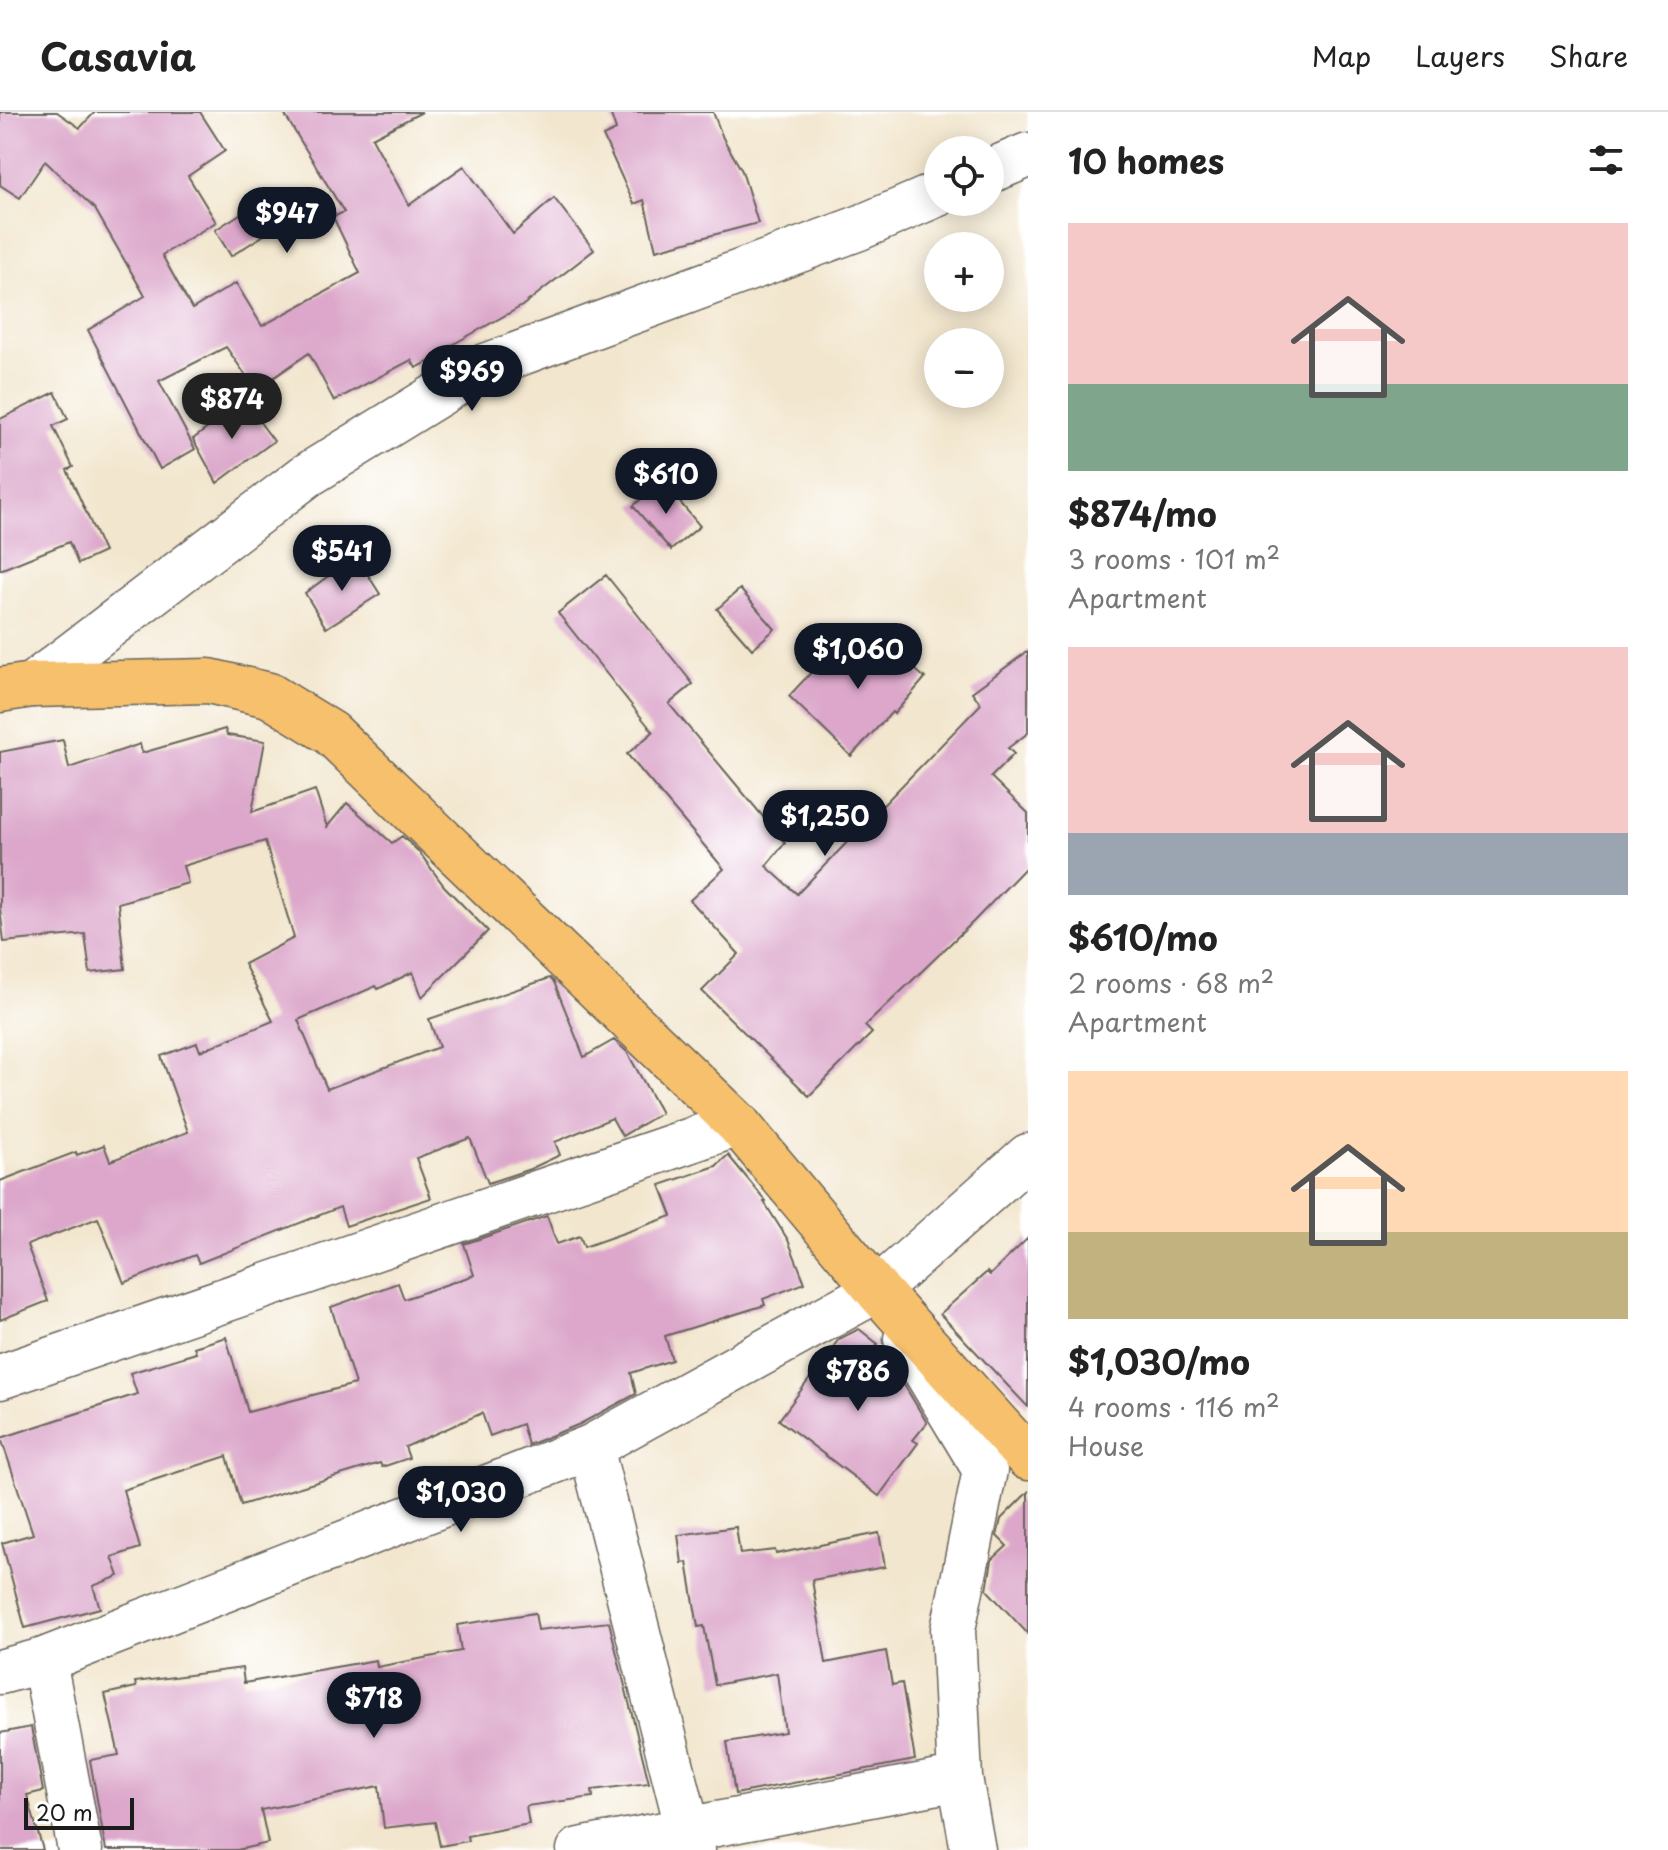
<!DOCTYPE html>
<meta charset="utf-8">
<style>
body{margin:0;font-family:"Playpen Sans",sans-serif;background:#f6f6f6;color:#222;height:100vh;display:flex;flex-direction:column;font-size:30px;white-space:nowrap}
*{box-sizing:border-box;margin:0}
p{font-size:26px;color:#767676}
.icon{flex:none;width:44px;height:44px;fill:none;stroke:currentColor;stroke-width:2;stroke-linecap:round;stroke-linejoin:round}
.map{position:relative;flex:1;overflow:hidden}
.details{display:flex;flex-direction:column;background:#fff;width:640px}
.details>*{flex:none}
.controls{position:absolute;left:924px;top:24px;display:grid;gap:16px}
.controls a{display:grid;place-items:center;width:80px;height:80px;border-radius:50%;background:#fff;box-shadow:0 4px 20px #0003;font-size:40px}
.scale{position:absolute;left:24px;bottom:20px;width:110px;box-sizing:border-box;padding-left:8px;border:4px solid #1c1c1c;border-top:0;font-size:22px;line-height:28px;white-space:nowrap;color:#1c1c1c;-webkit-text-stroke:6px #fff;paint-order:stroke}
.price{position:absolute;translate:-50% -68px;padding:0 18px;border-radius:28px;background:#111827;color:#fff;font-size:26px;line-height:52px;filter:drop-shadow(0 2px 4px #0008)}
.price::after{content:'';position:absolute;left:50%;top:48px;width:24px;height:18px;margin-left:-12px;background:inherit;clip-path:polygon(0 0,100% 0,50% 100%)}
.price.active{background:#222;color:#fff}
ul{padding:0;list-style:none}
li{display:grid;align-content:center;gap:16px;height:424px;padding:0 40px}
li span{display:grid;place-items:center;height:248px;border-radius:0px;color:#555}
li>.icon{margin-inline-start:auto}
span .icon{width:144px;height:144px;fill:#fffc;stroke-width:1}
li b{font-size:34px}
h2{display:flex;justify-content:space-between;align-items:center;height:96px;padding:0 40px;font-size:34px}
header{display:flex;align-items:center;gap:48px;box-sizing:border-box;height:112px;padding:0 40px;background:#fff;border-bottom:2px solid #e0e0e0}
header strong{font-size:38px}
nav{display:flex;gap:44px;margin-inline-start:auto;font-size:28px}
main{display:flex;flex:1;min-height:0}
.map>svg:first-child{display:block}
.building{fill:#dca7cb}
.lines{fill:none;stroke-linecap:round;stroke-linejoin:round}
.minor-casing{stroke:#67635a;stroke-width:47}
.major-casing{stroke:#67635a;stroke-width:47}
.minor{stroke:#fff;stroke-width:44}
.major{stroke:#f7c06c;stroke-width:44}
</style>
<header>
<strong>Casavia</strong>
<nav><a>Map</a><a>Layers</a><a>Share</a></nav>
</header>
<main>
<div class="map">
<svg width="1028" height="1738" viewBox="0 0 1028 1738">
<rect width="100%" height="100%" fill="#fff"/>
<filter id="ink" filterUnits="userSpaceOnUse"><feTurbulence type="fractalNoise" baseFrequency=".0125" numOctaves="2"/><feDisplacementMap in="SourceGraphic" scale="16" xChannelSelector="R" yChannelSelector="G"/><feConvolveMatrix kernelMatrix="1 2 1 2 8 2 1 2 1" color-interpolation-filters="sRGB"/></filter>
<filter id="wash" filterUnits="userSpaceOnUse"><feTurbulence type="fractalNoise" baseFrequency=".006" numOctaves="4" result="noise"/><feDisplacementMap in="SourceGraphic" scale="32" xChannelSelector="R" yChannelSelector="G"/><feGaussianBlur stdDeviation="1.8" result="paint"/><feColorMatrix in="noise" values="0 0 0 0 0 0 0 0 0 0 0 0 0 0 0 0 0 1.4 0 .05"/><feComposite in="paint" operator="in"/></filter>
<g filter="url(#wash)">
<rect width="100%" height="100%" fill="#f2e6ce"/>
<g id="blocks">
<!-- building -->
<path class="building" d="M0,0H57L80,16L95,0H200L225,39L188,64L216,110L162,143L192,197L236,171L262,214L360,161L333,105L344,100L283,0H422L372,26L409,93L464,54L513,122L554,86L594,138L522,194L450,234L453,238L416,256L411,248L334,289L309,241L256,278L226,235L159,269L195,337L160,357L88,218L145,184L95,97L45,49L20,86L0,73Z
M610,0H713L723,26L742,59L758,111L656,138L644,88L634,92L603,24L616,18Z
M256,92L272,118L231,144L215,118Z
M55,280L68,307L53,314L73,355L67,358L104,440L78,452L69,430L0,458V307Z
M244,289L274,329L217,371L193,327Z
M662,369L700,414L671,438L633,394Z
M356,444L380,482L326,516L305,481Z
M606,463L693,572L669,592L785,731L766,754L797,782L981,592L972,580L1028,539V621L1008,636L1014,642L991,665L1028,701V753L974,809L865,914L872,921L809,984L702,879L739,842L690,788L724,757L627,642L653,620L558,501Z
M740,477L775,517L752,537L717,497Z
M866,514L925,566L894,602L892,600L851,644L789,584L817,554L830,556Z
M225,617L227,623L265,629L252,700L315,678L327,715L347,691L392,731L402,724L419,740L444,774L488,819L422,885L413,860L378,877L376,874L298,908L327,977L439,935L429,907L550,866L554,870L584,945L614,928L627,940L661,1001L622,1024L612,1006L555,1030L560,1043L530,1057L488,1071L470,1026L416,1046L431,1086L346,1114L340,1095L199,1151L195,1143L124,1171L98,1106L27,1133L48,1189L0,1208V1069L76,1040L77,1043L104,1033L110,1049L188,1020L161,944L197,931L200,939L273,909L244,852L294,826L265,729L183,754L188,771L118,791L125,857L90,861L85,822L4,830L0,796V640L63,628L69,656L140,632L142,641Z
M728,1043L766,1089L764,1090L788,1128L805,1171L763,1187L765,1193L665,1224L672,1248L631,1261L636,1282L580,1312L528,1333L522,1312L490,1324L482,1301L405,1335L409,1346L382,1355L380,1351L241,1393L227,1344L123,1378L140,1436L112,1445L119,1464L93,1474L100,1496L25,1516L2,1431L33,1422L1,1326L137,1282L130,1261L196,1241L194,1235L226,1225L248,1300L355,1272L331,1195L398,1171L404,1187L474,1163L464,1132L547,1104L557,1132L580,1124L584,1135L672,1104L660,1073L716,1054Z
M1028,1126V1295L940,1202L987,1160L990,1163Z
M859,1217L878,1232L873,1238L894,1256L927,1311L913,1328L918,1331L879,1384L779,1308L839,1227Z
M1028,1380V1522L987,1478L992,1448L1007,1434L997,1424L1001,1407Z
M736,1415L740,1442L775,1438L776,1442L879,1421L885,1455L812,1468L826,1551L886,1539L892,1573L902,1571L915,1648L735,1682L727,1630L785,1620L777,1561L715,1573L704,1514L698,1515L687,1450L682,1451L678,1423Z
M535,1501L538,1518L609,1510L649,1671L592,1678L593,1685L526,1694L529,1712L467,1724L468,1729L440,1734L435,1710L384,1716L379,1674L261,1698L268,1731L237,1738H106L90,1648L119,1643L105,1582L136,1575L135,1570L242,1556L244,1571L376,1548L377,1555L461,1539L457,1513Z
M31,1615L43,1679L27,1683L43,1738H0V1621Z"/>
</g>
</g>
<g filter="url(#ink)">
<use href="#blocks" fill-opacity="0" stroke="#67635a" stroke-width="2"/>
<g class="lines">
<defs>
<path id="minor" d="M990,59L1028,43
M32,573L306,364L483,255L859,116L938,82
M906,1227L985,1358L953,1518L960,1666L973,1738
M0,1265L738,1012
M591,1335L693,1738
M44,1548L80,1738
M0,1560L44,1548L591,1335L877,1178L1028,1044
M579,1738L960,1666"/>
<path id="major" d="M0,578L32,573L209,569L269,583L331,621L738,1012L877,1178L1028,1346"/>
</defs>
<!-- minor casing -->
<use href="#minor" class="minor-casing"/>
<!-- major casing -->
<use href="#major" class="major-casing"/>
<!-- minor -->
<use href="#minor" class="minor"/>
<!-- major -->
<use href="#major" class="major"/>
</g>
</g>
</svg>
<div class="controls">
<a><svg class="icon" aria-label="locate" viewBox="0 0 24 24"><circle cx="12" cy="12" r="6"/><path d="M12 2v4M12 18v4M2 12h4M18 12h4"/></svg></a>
<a>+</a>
<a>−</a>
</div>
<div class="scale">20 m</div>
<b class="price" style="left:287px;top:143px">$947</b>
<b class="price" style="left:472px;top:301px">$969</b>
<b class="price active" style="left:232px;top:329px">$874</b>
<b class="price" style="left:666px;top:404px">$610</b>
<b class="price" style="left:342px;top:481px">$541</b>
<b class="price" style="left:858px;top:579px">$1,060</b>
<b class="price" style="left:825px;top:746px">$1,250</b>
<b class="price" style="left:858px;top:1301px">$786</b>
<b class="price" style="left:461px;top:1422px">$1,030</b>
<b class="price" style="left:374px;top:1628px">$718</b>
</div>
<section class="details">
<h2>10 homes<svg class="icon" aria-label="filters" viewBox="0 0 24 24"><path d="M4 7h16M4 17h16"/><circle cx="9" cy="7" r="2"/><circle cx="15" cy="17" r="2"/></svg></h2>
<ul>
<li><span style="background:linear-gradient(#f6c9c9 65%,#7fa58c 0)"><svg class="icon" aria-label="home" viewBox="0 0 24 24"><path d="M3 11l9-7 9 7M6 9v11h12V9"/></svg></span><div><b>$874/mo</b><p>3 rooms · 101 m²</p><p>Apartment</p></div></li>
<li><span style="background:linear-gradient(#f6c9c9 75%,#9aa5b1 0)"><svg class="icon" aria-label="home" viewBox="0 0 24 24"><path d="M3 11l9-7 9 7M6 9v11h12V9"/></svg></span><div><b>$610/mo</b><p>2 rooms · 68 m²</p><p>Apartment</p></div></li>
<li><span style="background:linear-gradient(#ffd9b3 65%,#c2b280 0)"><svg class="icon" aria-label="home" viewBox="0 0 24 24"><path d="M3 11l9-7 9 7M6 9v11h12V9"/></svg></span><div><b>$1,030/mo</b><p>4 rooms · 116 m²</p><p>House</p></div></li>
</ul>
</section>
</main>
